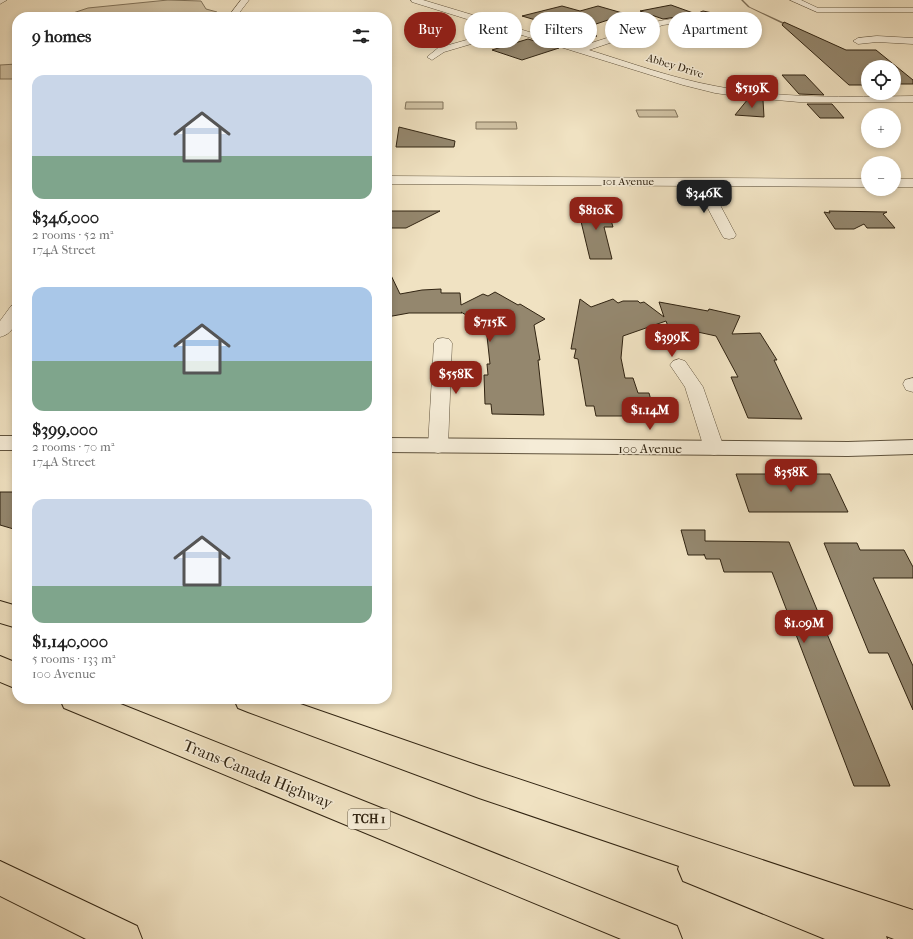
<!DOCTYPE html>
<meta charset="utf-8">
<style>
body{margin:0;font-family:"IM FELL French Canon",serif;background:#f6f6f6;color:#222;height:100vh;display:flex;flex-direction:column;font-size:15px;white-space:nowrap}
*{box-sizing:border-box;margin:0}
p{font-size:13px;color:#767676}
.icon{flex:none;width:22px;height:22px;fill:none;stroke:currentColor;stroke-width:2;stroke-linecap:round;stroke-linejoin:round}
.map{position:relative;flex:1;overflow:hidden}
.sheet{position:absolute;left:12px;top:12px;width:380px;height:692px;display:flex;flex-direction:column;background:#fff;border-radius:16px;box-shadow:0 2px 6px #0003}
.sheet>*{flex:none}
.hud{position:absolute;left:404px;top:12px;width:380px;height:36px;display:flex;gap:8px}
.fabs{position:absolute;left:861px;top:60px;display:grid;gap:8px}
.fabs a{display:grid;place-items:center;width:40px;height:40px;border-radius:50%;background:#fff;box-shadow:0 2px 6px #0003;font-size:20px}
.price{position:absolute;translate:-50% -34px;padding:0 9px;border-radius:8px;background:#8f2418;color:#fff;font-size:13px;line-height:26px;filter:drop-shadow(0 1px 2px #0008)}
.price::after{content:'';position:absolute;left:50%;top:24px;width:12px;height:9px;margin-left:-6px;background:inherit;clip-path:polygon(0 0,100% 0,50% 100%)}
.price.on{background:#222;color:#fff}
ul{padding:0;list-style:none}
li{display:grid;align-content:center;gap:8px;height:212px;padding:0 20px}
li span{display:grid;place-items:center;height:124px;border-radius:12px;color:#555}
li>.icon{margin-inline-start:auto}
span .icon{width:72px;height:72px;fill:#fffc;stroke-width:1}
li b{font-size:17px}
h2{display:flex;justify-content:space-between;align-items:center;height:48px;padding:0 20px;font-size:17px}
.chip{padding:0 14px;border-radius:18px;background:#fff;box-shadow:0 2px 6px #0003;font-size:14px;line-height:36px}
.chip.on{background:#8f2418;color:#fff}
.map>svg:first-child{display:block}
.green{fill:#d0c2a4;stroke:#80735b}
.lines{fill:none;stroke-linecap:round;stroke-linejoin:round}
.stream{fill:#7d6f58;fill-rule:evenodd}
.building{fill:#94876e;stroke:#312412}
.minor-casing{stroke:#61543e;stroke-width:1}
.tertiary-casing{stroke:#61543e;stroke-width:2}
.motorway-casing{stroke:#312412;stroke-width:2}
.minor{fill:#f5ecd7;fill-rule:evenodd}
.tertiary{fill:#f5ecd7;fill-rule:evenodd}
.motorway{fill:#f0e2c2;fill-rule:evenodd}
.labels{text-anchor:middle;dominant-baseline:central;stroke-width:3;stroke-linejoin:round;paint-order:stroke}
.far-street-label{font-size:11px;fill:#312412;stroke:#f5ecd7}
.shield{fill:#f5ecd7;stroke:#6c604d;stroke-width:1}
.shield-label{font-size:12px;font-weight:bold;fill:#312412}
.street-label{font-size:13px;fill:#312412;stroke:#f5ecd7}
.near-street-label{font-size:16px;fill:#312412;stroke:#f5ecd7}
</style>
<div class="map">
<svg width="913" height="939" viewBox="0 0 913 939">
<rect width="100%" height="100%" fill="#f0e2c2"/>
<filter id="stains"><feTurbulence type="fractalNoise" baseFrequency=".005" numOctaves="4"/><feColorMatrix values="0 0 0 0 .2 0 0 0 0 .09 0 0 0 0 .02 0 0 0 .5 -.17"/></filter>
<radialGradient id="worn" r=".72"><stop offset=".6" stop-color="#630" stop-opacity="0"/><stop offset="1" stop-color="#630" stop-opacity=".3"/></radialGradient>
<!-- green -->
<path class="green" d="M168,0L201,1L206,9L217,12L216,17H61L88,8Z
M17,64V79H0V65Z
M406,102H443V109H405Z
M636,110H675L678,117H639Z
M476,122H516L517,129H476Z"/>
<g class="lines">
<!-- stream -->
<path class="stream" d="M741,0H743L750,7L785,23L783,24L748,7Z"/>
</g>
<!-- building -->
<path class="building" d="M671,5L696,14L703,11L727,16L717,22L730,27L724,41L679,24L687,23L688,19L686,17L683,16L663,19L640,11Z
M562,6L580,11L598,6L626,14L578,30L597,36L573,44L542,34L563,28L522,16Z
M784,22L846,50H876L913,80V84H894V67H868V85H849L782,25Z
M528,39L559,48L522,60L492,50Z
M782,75H805L824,95L799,94Z
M748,99L763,100L764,117L735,115Z
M807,104H832L844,118H820Z
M399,127L455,141L454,147H396Z
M589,207H607L613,227H604L612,259H590L578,209H589Z
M387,211H440L406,228H387Z
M829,211L887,212L883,214L895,228H867L864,224L854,229H835L824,212L830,213Z
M387,267L400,294L422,290L441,289V293H460L461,305L483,294L488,296L495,292L518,305L520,304L545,319L534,325L540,360H538L544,415L492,414L491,404H485L484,375H488L487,364H490L486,327L461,312L462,313H409L387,317Z
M580,299L591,307L613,299L618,303L623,301H638L640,303L644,302L664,317L659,302L708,311L709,309L740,316L732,334L760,333L777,360H774L802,419L748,418L731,377H738L716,336L693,331L691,335L669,329L666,321L623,336L621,358L625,378H633L638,393H649L654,411H652L654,416H596L594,406H586L578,359L574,358L576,349H571Z
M736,474H830L848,512H749Z
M0,492H17V530L0,525Z
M681,530H705V541L789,542L890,786H854L772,572H724L720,559H706L704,554V555H688Z
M824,543H857L860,550H904L913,567V578H873L913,666V710L888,653H869Z"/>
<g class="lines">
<defs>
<path id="minor" d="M0,0H7L0,4Z
M241,0H249L236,17H228Z
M411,0H423L579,47L659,21L683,17L686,18L687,20L686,22L663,25L589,50C631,63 672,78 715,86C780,99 847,97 913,96V102H799L743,97L715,93L683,85L512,32L444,52L432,60L427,57L438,48L502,30L412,2Z
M790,0H801L818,8H913V12H817Z
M877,36L913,38V44L877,42L858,44L853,41L858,38Z
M387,176L868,179V187L710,186L736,235L734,238L729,239L724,238L722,235L696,186L387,184Z
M894,179H913V187H894Z
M17,305C17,319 16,333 0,337V321L11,306Z
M443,338L449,339L452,343L448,446L445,451L438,453L431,451L428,446L434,343L437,339Z
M679,359L685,361L703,387L724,448L721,453L714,455L707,453L704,448L685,387L670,365L673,361Z
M913,378V392L906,390L903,384L905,380Z"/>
<path id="tertiary" d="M0,436H17V450H0Z
M387,438L848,442L913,440V454L848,456L387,452Z"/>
<path id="motorway" d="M0,601L17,606V628L0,623Z
M0,656L17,663V689L0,682Z
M60,699H108L677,926L682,939H621L64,708Z
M234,699H286L479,766L913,910V939H894L886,936L887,939H825L683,881L678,869L679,866L479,798L248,712L238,708Z
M0,861L137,926L142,939H86L0,896Z"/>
</defs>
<!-- minor casing -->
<use href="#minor" class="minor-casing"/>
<!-- tertiary casing -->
<use href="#tertiary" class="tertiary-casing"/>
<!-- motorway casing -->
<use href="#motorway" class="motorway-casing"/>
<!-- minor -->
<use href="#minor" class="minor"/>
<!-- tertiary -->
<use href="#tertiary" class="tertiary"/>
<!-- motorway -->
<use href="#motorway" class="motorway"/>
</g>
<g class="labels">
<!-- far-street labels -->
<g class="far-street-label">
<text transform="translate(675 66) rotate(17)">Abbey Drive</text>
<text x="628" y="181">101 Avenue</text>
</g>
<!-- shield labels -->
<rect class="shield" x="348" y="809" width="42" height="20" rx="3"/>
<g class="shield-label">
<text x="369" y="819">TCH 1</text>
</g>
<!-- street labels -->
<g class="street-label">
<text x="650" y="448">100 Avenue</text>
</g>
<!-- near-street labels -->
<g class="near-street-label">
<text transform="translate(258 774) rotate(22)">Trans-Canada Highway</text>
</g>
</g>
<rect width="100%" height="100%" filter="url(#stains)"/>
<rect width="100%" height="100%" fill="url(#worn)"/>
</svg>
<div class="fabs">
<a><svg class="icon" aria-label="locate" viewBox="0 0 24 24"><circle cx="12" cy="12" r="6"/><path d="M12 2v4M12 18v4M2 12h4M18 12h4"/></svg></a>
<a>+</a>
<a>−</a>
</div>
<b class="price" style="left:752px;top:109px">$519K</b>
<b class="price on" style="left:704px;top:214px">$346K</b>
<b class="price" style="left:596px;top:231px">$810K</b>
<b class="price" style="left:490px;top:343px">$715K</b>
<b class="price" style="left:672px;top:358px">$399K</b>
<b class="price" style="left:456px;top:395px">$558K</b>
<b class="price" style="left:650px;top:431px">$1.14M</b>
<b class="price" style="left:791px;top:493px">$358K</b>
<b class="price" style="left:804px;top:644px">$1.09M</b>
<div class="hud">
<a class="chip on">Buy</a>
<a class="chip">Rent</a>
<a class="chip">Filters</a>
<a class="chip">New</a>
<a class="chip">Apartment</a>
</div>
<section class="sheet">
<h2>9 homes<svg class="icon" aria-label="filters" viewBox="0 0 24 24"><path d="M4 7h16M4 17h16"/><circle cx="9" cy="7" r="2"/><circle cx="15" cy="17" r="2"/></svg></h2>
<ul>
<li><span style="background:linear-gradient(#c9d6e8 65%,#7fa58c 0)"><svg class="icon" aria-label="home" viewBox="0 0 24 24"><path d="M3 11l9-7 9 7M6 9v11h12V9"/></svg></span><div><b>$346,000</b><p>2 rooms · 52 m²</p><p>174A Street</p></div></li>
<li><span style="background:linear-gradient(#a9c7e8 60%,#7fa58c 0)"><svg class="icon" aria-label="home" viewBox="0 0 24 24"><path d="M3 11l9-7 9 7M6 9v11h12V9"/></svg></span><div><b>$399,000</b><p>2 rooms · 70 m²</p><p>174A Street</p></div></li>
<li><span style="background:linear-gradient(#c9d6e8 70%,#7fa58c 0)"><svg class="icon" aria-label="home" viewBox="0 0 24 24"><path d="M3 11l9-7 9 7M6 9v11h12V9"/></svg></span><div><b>$1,140,000</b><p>5 rooms · 133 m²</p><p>100 Avenue</p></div></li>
</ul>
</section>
</div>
